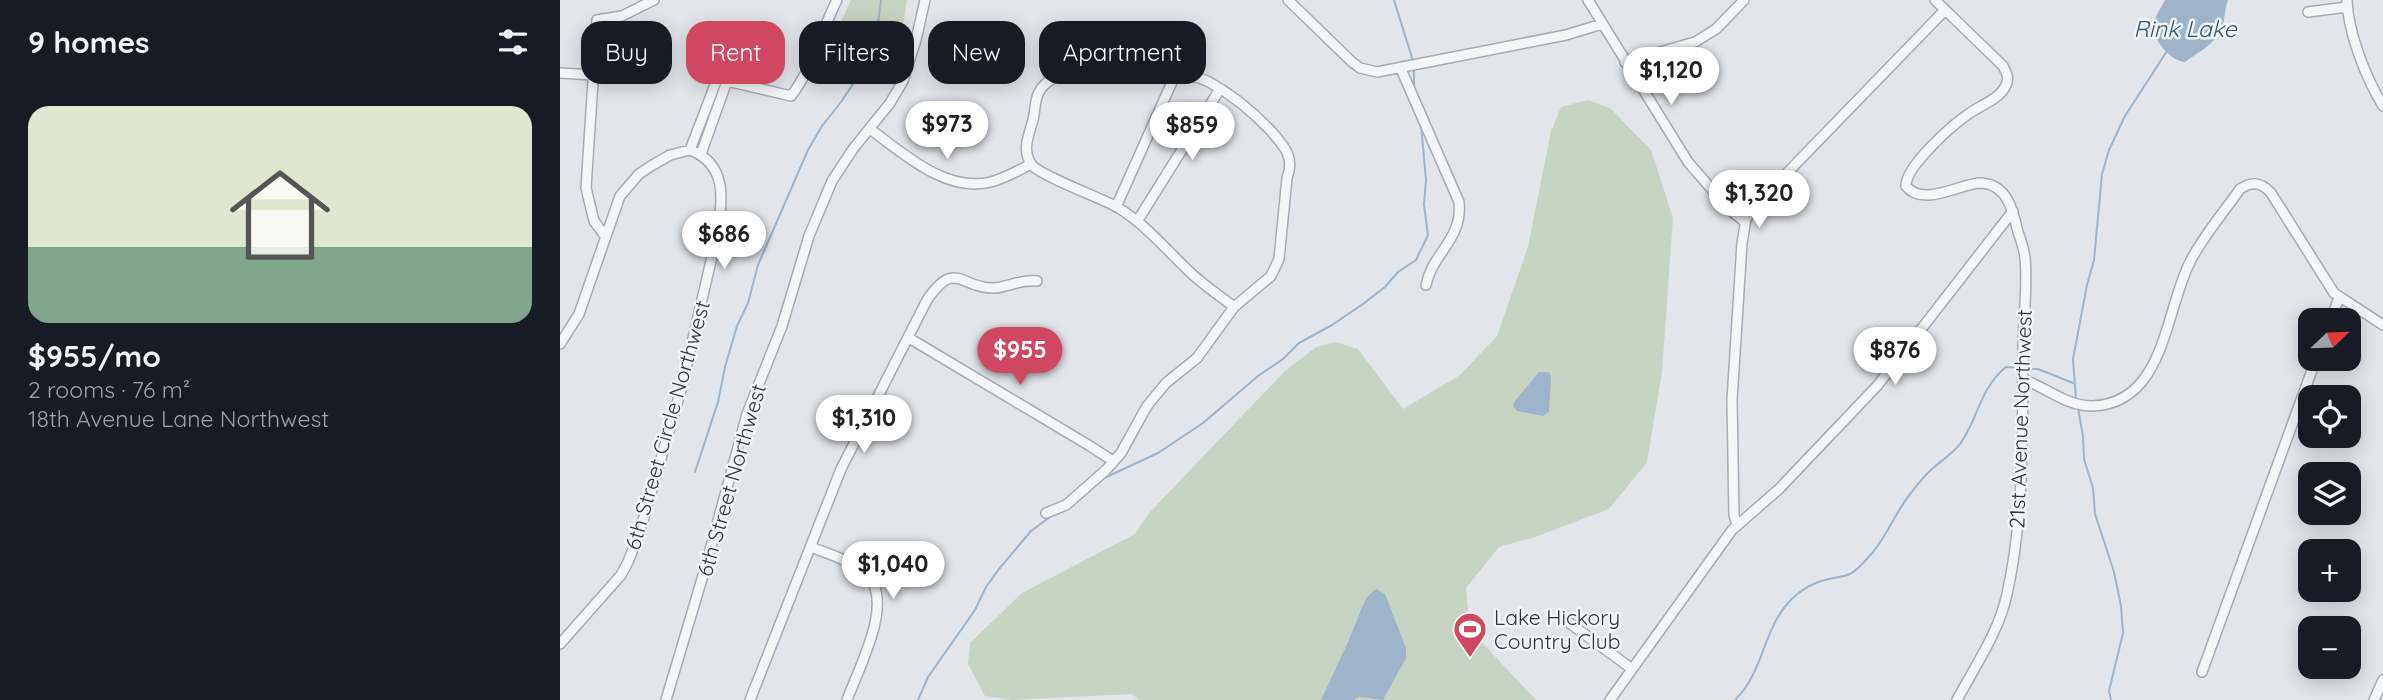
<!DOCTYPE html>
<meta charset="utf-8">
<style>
body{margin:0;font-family:Quicksand,sans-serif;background:#20242c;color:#f1f3f6;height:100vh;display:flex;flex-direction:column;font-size:26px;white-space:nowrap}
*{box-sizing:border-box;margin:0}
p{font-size:23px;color:#9ea1a6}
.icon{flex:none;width:38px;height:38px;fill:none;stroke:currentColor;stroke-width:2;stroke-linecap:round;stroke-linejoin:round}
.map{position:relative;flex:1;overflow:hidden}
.details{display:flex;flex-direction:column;background:#171b24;width:560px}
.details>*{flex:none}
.top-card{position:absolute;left:21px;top:21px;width:665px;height:63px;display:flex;gap:14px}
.needle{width:46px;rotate:67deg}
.buttons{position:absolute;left:1738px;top:308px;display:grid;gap:14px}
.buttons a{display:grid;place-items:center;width:63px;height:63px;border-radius:14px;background:#171b24;box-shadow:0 4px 18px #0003;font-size:35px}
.price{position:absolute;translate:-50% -60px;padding:0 16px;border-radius:24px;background:#fff;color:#222;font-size:23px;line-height:46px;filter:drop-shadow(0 2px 4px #0008)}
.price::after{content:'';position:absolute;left:50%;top:42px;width:21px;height:16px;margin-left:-10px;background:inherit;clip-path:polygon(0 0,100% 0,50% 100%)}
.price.selected{background:#cf4760;color:#fff}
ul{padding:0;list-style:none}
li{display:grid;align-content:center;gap:14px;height:371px;padding:0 28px}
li+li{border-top:2px solid #363941}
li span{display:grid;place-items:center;height:217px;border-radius:21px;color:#555}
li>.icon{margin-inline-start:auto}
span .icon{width:126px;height:126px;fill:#fffc;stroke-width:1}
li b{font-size:30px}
h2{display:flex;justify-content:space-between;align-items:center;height:84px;padding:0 28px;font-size:30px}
.tag{padding:0 24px;border-radius:21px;background:#171b24;box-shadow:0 4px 18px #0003;font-size:24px;line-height:63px}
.tag.selected{background:#cf4760;color:#fff}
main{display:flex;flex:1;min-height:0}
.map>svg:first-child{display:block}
.green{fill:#c8d4c3}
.water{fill:#9db4ca}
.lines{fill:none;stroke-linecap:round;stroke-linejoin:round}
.stream{stroke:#9db4ca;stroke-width:2}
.minor-casing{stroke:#a7acb4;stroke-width:12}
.minor{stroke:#f5f6f8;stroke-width:9}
.labels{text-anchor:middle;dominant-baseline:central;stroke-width:5;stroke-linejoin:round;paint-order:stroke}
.street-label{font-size:21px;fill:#2a3442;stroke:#f2f4f8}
.poi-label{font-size:21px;fill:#2a3442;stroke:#f2f4f8;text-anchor:start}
.water-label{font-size:23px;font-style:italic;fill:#345477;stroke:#f2f4f8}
</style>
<main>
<section class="details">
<h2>9 homes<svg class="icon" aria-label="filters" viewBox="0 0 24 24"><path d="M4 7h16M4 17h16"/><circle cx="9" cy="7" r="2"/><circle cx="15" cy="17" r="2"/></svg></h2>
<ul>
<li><span style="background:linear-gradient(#dfe7d0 65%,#7fa58c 0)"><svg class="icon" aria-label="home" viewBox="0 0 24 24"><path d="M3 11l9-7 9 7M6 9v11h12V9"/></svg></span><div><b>$955/mo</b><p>2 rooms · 76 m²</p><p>18th Avenue Lane Northwest</p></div></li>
</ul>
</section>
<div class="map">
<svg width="1823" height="700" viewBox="0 0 1823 700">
<rect width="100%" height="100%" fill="#e2e5ea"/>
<!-- green -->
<path class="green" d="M291,0H347L340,45L276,33Z
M1028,100L1050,108L1091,150L1113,218L1102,372L1087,462L1049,509L975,537L939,547L906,588L910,630L976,700H580L571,694L451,700L425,696L408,664L410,643L462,593L575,534L590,512L724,372L756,347L776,342L798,349L843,409L900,375L937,336L968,247L991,131L1001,107Z"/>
<!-- water -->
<path class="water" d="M1605,0H1668C1664,10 1665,24 1660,33C1654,44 1635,54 1625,62C1611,61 1593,41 1594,26C1594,17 1601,8 1605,0Z
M979,372H989L991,377L989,412L983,416L957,411L953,406L955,401Z
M816,589L825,594L846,648V658L823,700L799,697L794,700H761L789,640L802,607L807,597Z"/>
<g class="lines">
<!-- stream -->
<path class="stream" d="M834,0L853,61
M854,70V89
M1465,369H1478L1513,383
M1516,400L1513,359L1527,285L1534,260L1542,174L1549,150L1565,116L1607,51
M1518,408L1523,436L1524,459L1533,488L1535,514L1554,572L1561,606L1563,633L1549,691L1551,700
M135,472L158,402L165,367L177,326L188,303L198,265L248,150L262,126L281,102L303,69L318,23L321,0
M540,480L598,453L643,423L698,376L723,359L739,343L772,325L803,304L825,287L838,272L856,260L868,235L864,205L866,180L861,125
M358,700L368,677L415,610L426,587L439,569L471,531L494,514
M1175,700C1203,673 1203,631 1228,603C1239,591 1254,582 1269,579C1276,577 1283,577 1290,574C1299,569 1307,559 1313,552C1328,534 1336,511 1351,493C1357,485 1364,476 1372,469C1381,461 1392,454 1400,444C1419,418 1419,389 1446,367L1460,368"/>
<defs>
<path id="minor" d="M728,0L792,62L800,68L817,72L1006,35L1042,24
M1028,0L1128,162L1169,209L1185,222
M1375,0L1443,66C1447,74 1450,79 1445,87C1439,99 1421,105 1410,113C1393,124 1345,167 1346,186C1362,207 1398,185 1419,183C1447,183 1453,210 1458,232C1461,240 1464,249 1465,258C1468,288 1463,319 1463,349C1462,431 1465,513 1447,594C1439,632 1415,666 1397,700
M1787,0C1788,33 1806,78 1823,106
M1748,12L1787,7
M1065,62L1135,42L1156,29L1184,0
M841,69L899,202C903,240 872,253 866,285
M0,73L33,75
M167,81L231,96C253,68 261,31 277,0
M310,129C344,154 386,193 431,182C445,178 458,171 471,164
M130,150L158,77L167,81L141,154
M556,207L616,73
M578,220L660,89
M45,236L34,221L26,188L37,20L62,16L94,0
M1771,320L1779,297
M349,338L530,446L553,461
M0,344L19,314L60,196L79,174L91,166L110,155L130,150C168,164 163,201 157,235L121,390L79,534L68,562L61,575L0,644
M1462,379C1486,387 1506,406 1532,406C1606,404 1605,308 1631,260C1644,235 1664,212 1680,189C1692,181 1701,182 1711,193L1774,293L1823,325
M486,513L506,505L546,470L561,453L587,406L606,383L637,358L674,307L711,276L719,259L727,178C735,157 724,146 711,131C693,112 673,95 649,82C616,65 497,52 478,94C475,101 475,111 473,120C469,135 461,151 472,165C479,175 541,198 557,207C588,226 606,250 632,274C645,286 660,296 674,307
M1177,525L1174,515L1172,400L1182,243L1186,219L1195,206L1385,10
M251,547C269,554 289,560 305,573C337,599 298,669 287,700
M1004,619L1072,669
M1642,672L1756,359
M106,700L144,572L187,414L222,326L249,236L272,181L293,149L330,103L343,81L356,40L365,0
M190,700L281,469L367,300C396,258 401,289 434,288C449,287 460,279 477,281
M1050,700L1172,530L1219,489L1317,386L1453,211
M1814,700L1823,680"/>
</defs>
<!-- minor casing -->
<use href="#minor" class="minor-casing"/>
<!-- minor -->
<use href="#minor" class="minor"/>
</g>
<!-- icons -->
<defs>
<symbol id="stadium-pin" viewBox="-11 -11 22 30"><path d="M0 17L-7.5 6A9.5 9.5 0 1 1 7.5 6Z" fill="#cf4760" stroke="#f2f4f8"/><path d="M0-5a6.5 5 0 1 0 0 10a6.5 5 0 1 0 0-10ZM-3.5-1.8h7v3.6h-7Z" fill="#fff"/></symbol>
</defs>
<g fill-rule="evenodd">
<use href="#stadium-pin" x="891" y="610" width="38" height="52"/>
</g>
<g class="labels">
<!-- street labels -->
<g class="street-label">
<text transform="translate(1460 419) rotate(-88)">21st Avenue Northwest</text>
<text transform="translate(107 425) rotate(-74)">6th Street Circle Northwest</text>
<text transform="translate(171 480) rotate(-74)">6th Street Northwest</text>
</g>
<!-- poi labels -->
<g class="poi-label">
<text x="934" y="617">Lake Hickory<tspan x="934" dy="24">Country Club</tspan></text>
</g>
<!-- water labels -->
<g class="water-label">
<text x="1625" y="28">Rink Lake</text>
</g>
</g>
</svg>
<div class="buttons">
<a><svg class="needle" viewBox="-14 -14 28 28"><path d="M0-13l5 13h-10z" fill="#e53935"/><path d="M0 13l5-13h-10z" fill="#9ea1a6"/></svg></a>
<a><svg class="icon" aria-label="locate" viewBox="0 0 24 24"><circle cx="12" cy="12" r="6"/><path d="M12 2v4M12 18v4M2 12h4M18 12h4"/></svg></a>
<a><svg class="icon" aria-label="layers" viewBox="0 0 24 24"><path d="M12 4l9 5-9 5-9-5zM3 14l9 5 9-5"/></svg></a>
<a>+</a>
<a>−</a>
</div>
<b class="price" style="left:1111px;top:107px">$1,120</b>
<b class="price" style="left:387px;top:161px">$973</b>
<b class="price" style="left:632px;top:162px">$859</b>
<b class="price" style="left:1199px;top:230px">$1,320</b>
<b class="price" style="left:164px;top:271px">$686</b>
<b class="price selected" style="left:460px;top:387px">$955</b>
<b class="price" style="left:1335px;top:387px">$876</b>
<b class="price" style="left:304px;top:455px">$1,310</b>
<b class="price" style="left:333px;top:601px">$1,040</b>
<div class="top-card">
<a class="tag">Buy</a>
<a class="tag selected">Rent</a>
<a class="tag">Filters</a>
<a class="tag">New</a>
<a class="tag">Apartment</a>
</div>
</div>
</main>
